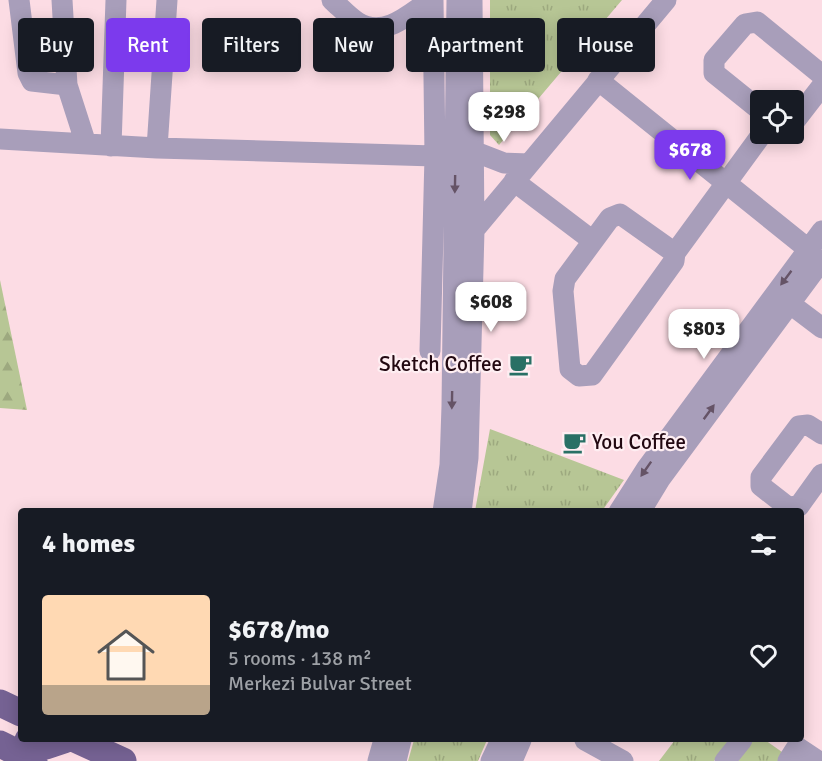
<!DOCTYPE html>
<meta charset="utf-8">
<style>
body{margin:0;font-family:Signika,sans-serif;background:#242831;color:#f1f3f6;height:100vh;display:flex;flex-direction:column;font-size:22px;white-space:nowrap}
*{box-sizing:border-box;margin:0}
p{font-size:20px;color:#9ea1a6}
.icon{flex:none;width:33px;height:33px;fill:none;stroke:currentColor;stroke-width:2;stroke-linecap:round;stroke-linejoin:round}
.map{position:relative;flex:1;overflow:hidden}
.sheet{position:absolute;left:18px;top:508px;width:786px;height:234px;display:flex;flex-direction:column;background:#171b24;border-radius:6px;box-shadow:0 3px 15px #0003}
.sheet>*{flex:none}
.hud{position:absolute;left:18px;top:18px;width:786px;height:54px;display:flex;gap:12px}
.controls{position:absolute;left:750px;top:90px;display:grid;gap:12px}
.controls a{display:grid;place-items:center;width:54px;height:54px;border-radius:6px;background:#171b24;box-shadow:0 3px 15px #0003;font-size:30px}
.price{position:absolute;translate:-50% -51px;padding:0 14px;border-radius:12px;background:#fff;color:#222;font-size:20px;line-height:39px;filter:drop-shadow(0 2px 3px #0008)}
.price::after{content:'';position:absolute;left:50%;top:36px;width:18px;height:14px;margin-left:-9px;background:inherit;clip-path:polygon(0 0,100% 0,50% 100%)}
.price.active{background:#7c3aed;color:#fff}
ul{padding:0;list-style:none}
li{display:flex;align-items:center;gap:18px;height:150px;padding:0 24px}
li span{display:grid;place-items:center;flex:none;width:168px;height:120px;border-radius:6px;color:#555}
li>.icon{margin-inline-start:auto}
span .icon{width:72px;height:72px;fill:#fffc;stroke-width:1}
li b{font-size:26px}
h2{display:flex;justify-content:space-between;align-items:center;height:72px;padding:0 24px;font-size:26px}
.tag{padding:0 21px;border-radius:6px;background:#171b24;box-shadow:0 3px 15px #0003;font-size:21px;line-height:54px}
.tag.active{background:#7c3aed;color:#fff}
.map>svg:first-child{display:block}
.grass{fill:url(#grass-tufts)}
.forest{fill:url(#forest-firs)}
.lines{fill:none;stroke-linecap:round;stroke-linejoin:round}
.minor{stroke:#a89eba;stroke-width:21}
.major{stroke:#756293;stroke-width:27}
.oneway{fill:#655366}
.labels{text-anchor:middle;dominant-baseline:central;stroke-width:4.5;stroke-linejoin:round;paint-order:stroke}
.poi-label{font-size:21px;fill:#220811;stroke:#feeef2;text-anchor:end}
</style>
<div class="map">
<svg width="822" height="761" viewBox="0 0 822 761">
<defs>
<pattern id="grass-tufts" width="24" height="20" patternUnits="userSpaceOnUse" patternTransform="scale(1.5)"><rect width="24" height="20" fill="#b7c695"/><path d="M3 7l-1-3M5 7V3M7 7l1-3M15 17l-1-3M17 17v-4M19 17l1-3" fill="none" stroke="#9da97f"/></pattern>
<pattern id="forest-firs" width="22" height="20" patternUnits="userSpaceOnUse" patternTransform="scale(1.5)"><rect width="22" height="20" fill="#b7c695"/><path d="M5 1l3.5 6h-7zM16 11l3.5 6h-7z" fill="#9da97f"/></pattern>
</defs>
<rect width="100%" height="100%" fill="#fcdce4"/>
<!-- grass -->
<path class="grass" d="M490,0H622L499,145L490,135Z
M490,429L624,480L602,511H475Z
M414,740H487L478,761H408Z
M675,740H730L714,761H659Z
M759,740H765L782,752V761H738L751,741Z"/>
<!-- forest -->
<path class="forest" d="M0,280L27,410L0,408Z"/>
<g class="lines">
<!-- minor -->
<path class="minor" d="M19,0L28,73L32,81L67,85
M62,0L67,85L86,144
M167,0L157,148L435,156
M332,0C340,7 348,16 357,22C383,39 409,15 430,0
M598,80L808,249
M760,110L714,73V60L745,24L757,22L822,75
M794,122L822,86
M0,139L157,148
M111,146L116,0
M473,151L504,163L529,164
M514,181L593,241
M620,214L675,253L674,261L592,375L579,376L570,369L563,291L565,279L610,218Z
M474,230L666,0
M675,253L762,134
M789,303L822,328
M430,351L435,156L433,0
M822,434L808,425L799,426L761,477V486L788,507L799,506L822,474
M443,512L450,465L452,406L457,0
M461,512L468,458L474,230L472,0
M619,512L647,468L822,231
M640,512L660,479L822,260
M585,740L623,761
M378,761L384,740
M396,761L401,740
M491,761L501,740
M512,761L521,740
M725,761L742,740
M788,761L797,747L818,761"/>
<!-- major -->
<path class="major" d="M0,703L21,713
M28,740L46,746L64,740
M77,740L123,761
M0,744L34,761"/>
</g>
<!-- one-way arrows -->
<defs><path id="oneway-solid" d="M-6-.8H1V-3.2L6.5 0L1 3.2V.8H-6Z" transform="scale(1.5)"/></defs>
<g class="oneway">
<use href="#oneway-solid" transform="translate(455 184) rotate(91)"/>
<use href="#oneway-solid" transform="translate(786 278) rotate(127)"/>
<use href="#oneway-solid" transform="translate(452 400) rotate(91)"/>
<use href="#oneway-solid" transform="translate(709 412) rotate(-54)"/>
<use href="#oneway-solid" transform="translate(646 469) rotate(125)"/>
</g>
<!-- icons -->
<defs>
<symbol id="cafe-bare" viewBox="-9 -9 18 18"><path d="M-5.5-4.5H6V0H3Q3 3.5 0 3.5H-2.5Q-5.5 3.5-5.5 0ZM3-3.2v2h1.7v-2ZM-6 4.5H4V6H-6Z" fill="#297065" stroke="#feeef2" stroke-width="2.5" paint-order="stroke"/></symbol>
</defs>
<g fill-rule="evenodd">
<use href="#cafe-bare" x="504" y="348" width="33" height="33"/>
<use href="#cafe-bare" x="558" y="426" width="33" height="33"/>
</g>
<g class="labels">
<!-- poi labels -->
<g class="poi-label">
<text x="502" y="364">Sketch Coffee</text>
<text x="592" y="442" text-anchor="start">You Coffee</text>
</g>
</g>
</svg>
<div class="controls">
<a><svg class="icon" aria-label="locate" viewBox="0 0 24 24"><circle cx="12" cy="12" r="6"/><path d="M12 2v4M12 18v4M2 12h4M18 12h4"/></svg></a>
</div>
<b class="price" style="left:504px;top:143px">$298</b>
<b class="price active" style="left:690px;top:181px">$678</b>
<b class="price" style="left:491px;top:333px">$608</b>
<b class="price" style="left:704px;top:360px">$803</b>
<div class="hud">
<a class="tag">Buy</a>
<a class="tag active">Rent</a>
<a class="tag">Filters</a>
<a class="tag">New</a>
<a class="tag">Apartment</a>
<a class="tag">House</a>
</div>
<section class="sheet">
<h2>4 homes<svg class="icon" aria-label="filters" viewBox="0 0 24 24"><path d="M4 7h16M4 17h16"/><circle cx="9" cy="7" r="2"/><circle cx="15" cy="17" r="2"/></svg></h2>
<ul>
<li><span style="background:linear-gradient(#ffd9b3 75%,#b9a48a 0)"><svg class="icon" aria-label="home" viewBox="0 0 24 24"><path d="M3 11l9-7 9 7M6 9v11h12V9"/></svg></span><div><b>$678/mo</b><p>5 rooms · 138 m²</p><p>Merkezi Bulvar Street</p></div><svg class="icon" aria-label="heart" viewBox="0 0 24 24"><path d="M12 20l-8-8c-3-5 5-10 8-4 3-6 11-1 8 4z"/></svg></li>
</ul>
</section>
</div>
